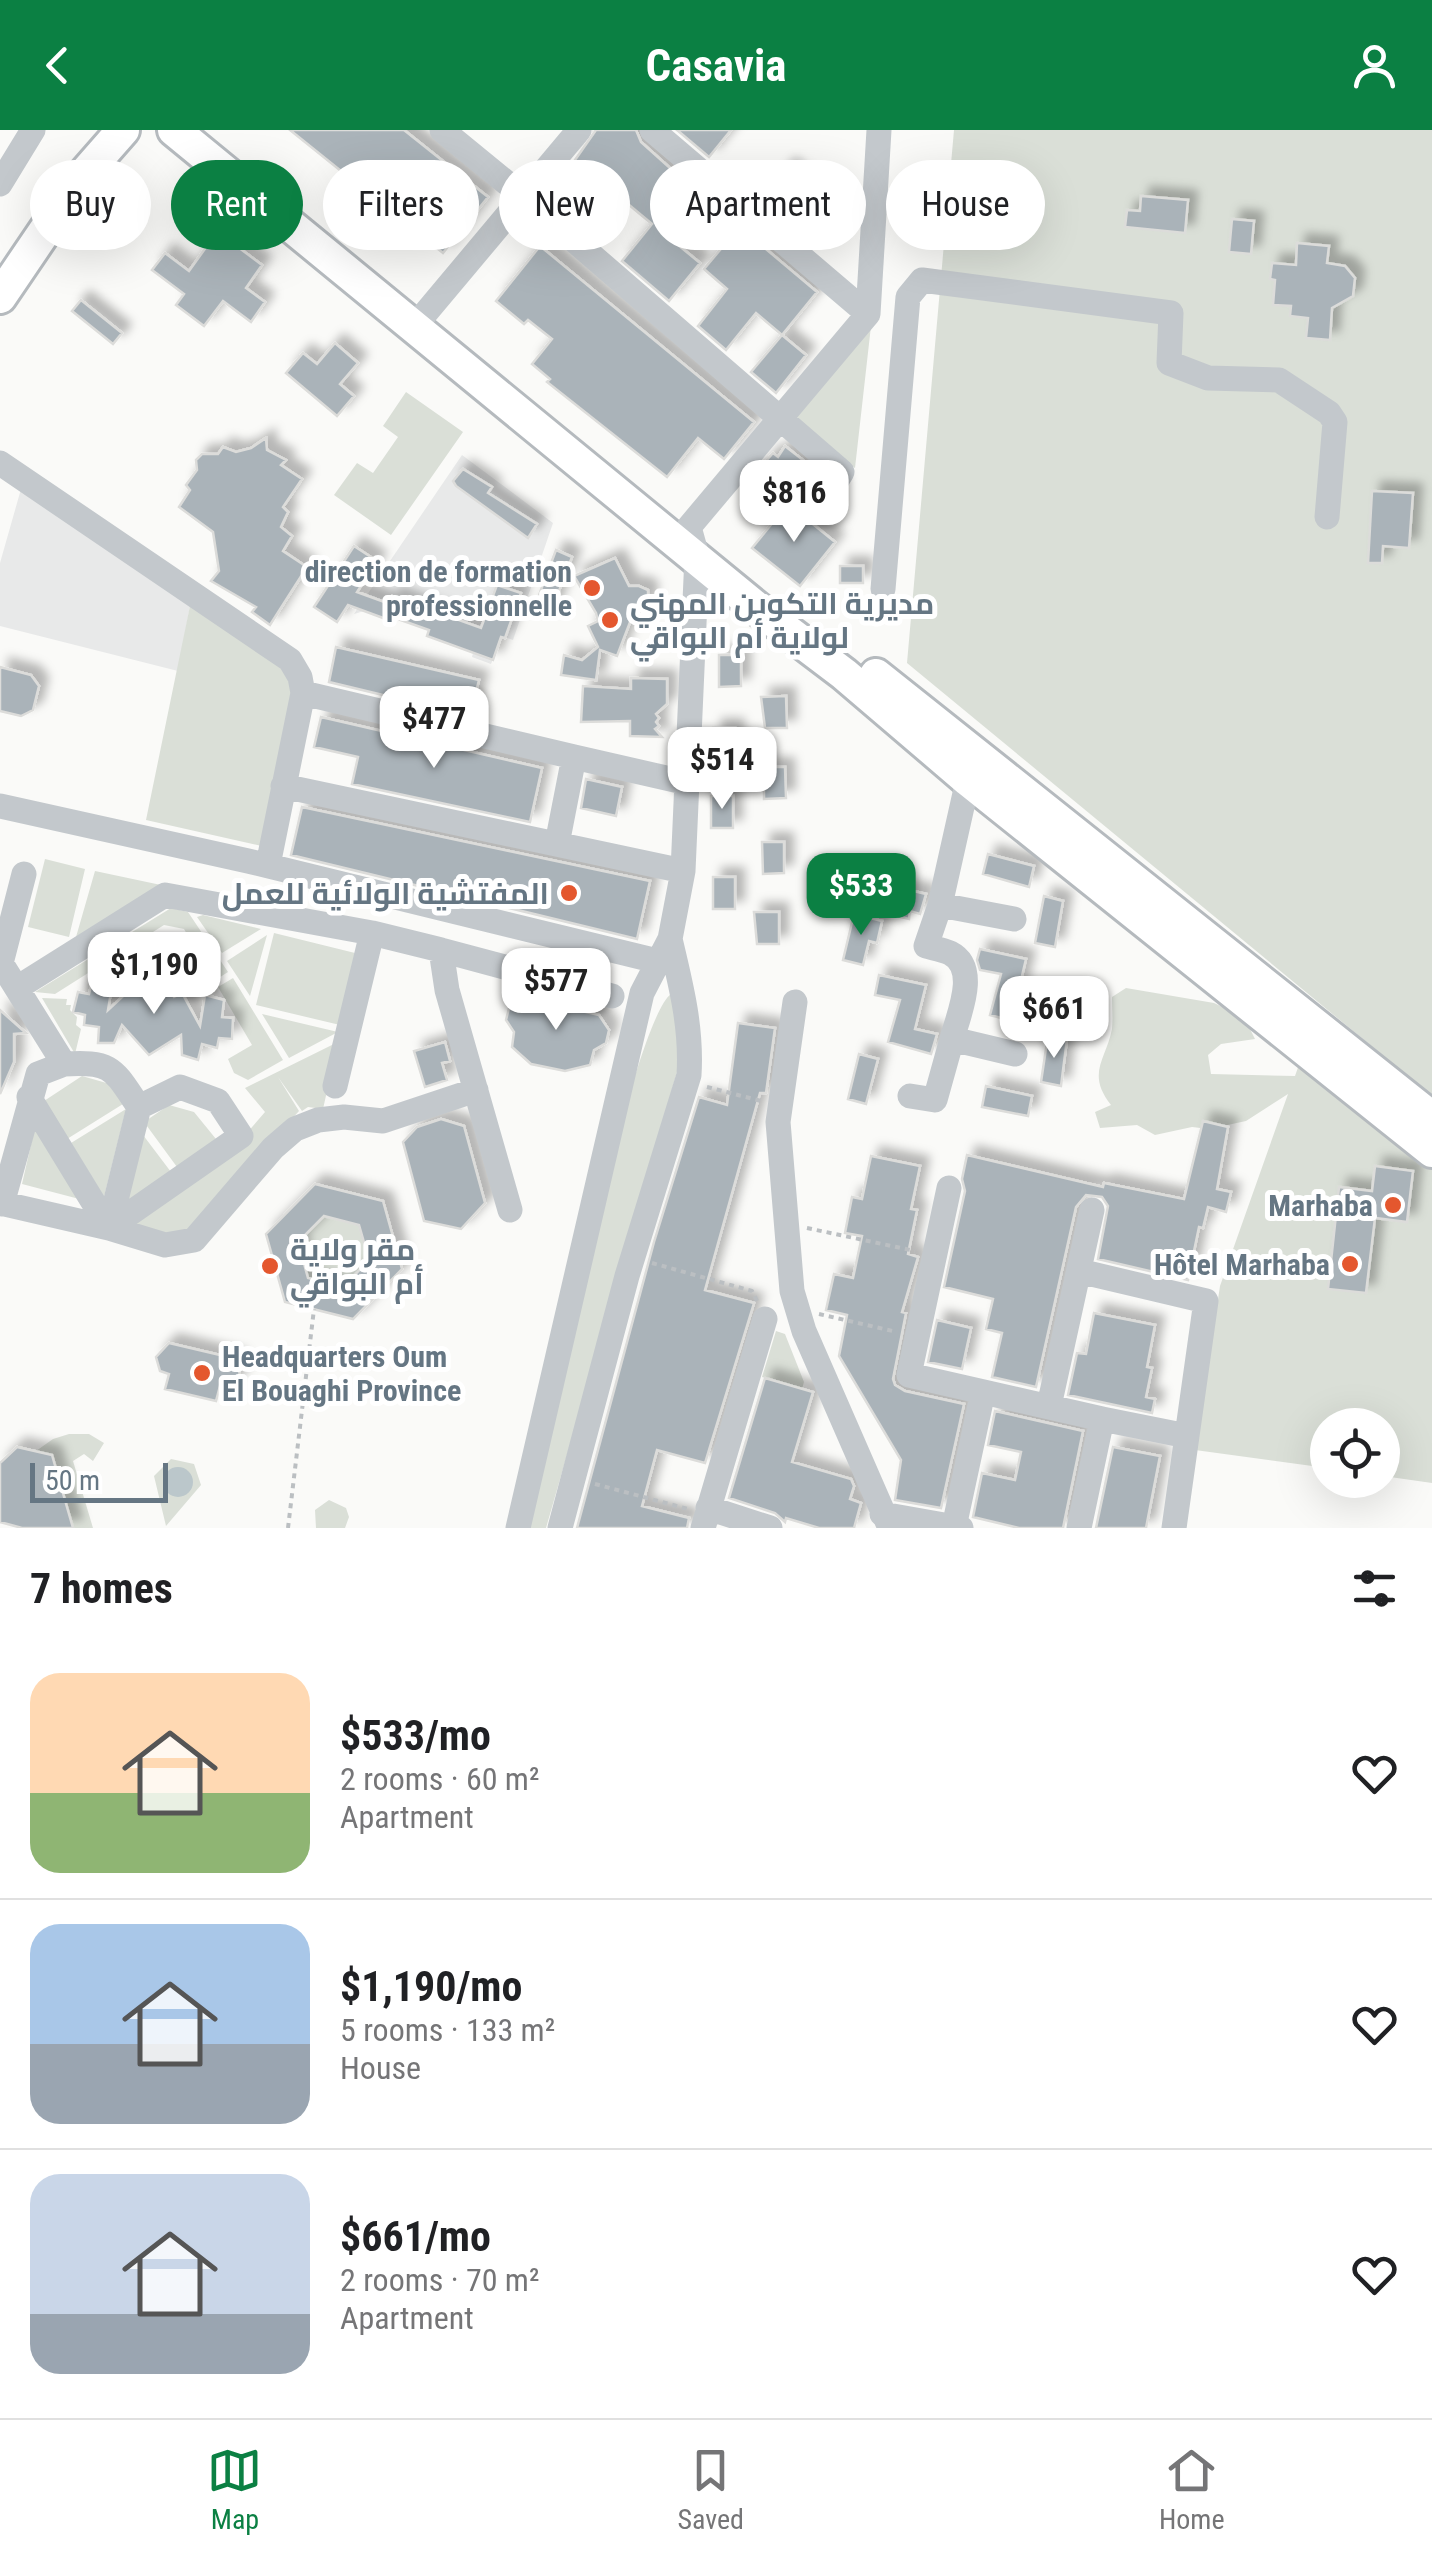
<!DOCTYPE html>
<meta charset="utf-8">
<style>
body{margin:0;font-family:"Roboto Condensed",Cairo,sans-serif;background:#f6f6f6;color:#202124;height:100vh;display:flex;flex-direction:column;font-size:38px;white-space:nowrap}
*{box-sizing:border-box;margin:0}
p{font-size:32px;color:#757577}
.icon{flex:none;width:55px;height:55px;fill:none;stroke:currentColor;stroke-width:2;stroke-linecap:round;stroke-linejoin:round}
.map{position:relative;height:1398px;overflow:hidden}
.details{display:flex;flex-direction:column;background:#fff;flex:1}
.details>*{flex:none}
.top-card{position:absolute;left:30px;top:30px;width:1372px;height:90px;display:flex;gap:20px}
.buttons{position:absolute;left:1310px;top:1278px;display:grid;gap:20px}
.buttons a{display:grid;place-items:center;width:90px;height:90px;border-radius:50%;background:#fff;box-shadow:0 10px 40px #0002;font-size:50px}
.scale{position:absolute;left:30px;bottom:25px;width:138px;box-sizing:border-box;padding-left:10px;border:5px solid #657683;border-top:0;font-size:28px;line-height:35px;white-space:nowrap;color:#657683;-webkit-text-stroke:8px #fff;paint-order:stroke}
.price{position:absolute;translate:-50% -85px;padding:0 22px;border-radius:20px;background:#fff;color:#222;font-size:32px;line-height:65px;filter:drop-shadow(0 2px 5px #0008)}
.price::after{content:'';position:absolute;left:50%;top:60px;width:30px;height:22px;margin-left:-15px;background:inherit;clip-path:polygon(0 0,100% 0,50% 100%)}
.price.on{background:#0b8043;color:#fff}
ul{padding:0;list-style:none}
li{display:flex;align-items:center;gap:30px;height:250px;padding:0 30px}
li+li{border-top:2px solid #e0e0e0}
li span{display:grid;place-items:center;flex:none;width:280px;height:200px;border-radius:30px;color:#555}
li>.icon{margin-inline-start:auto}
span .icon{width:120px;height:120px;fill:#fffc;stroke-width:1}
li b{font-size:42px}
h2{display:flex;justify-content:space-between;align-items:center;height:120px;padding:0 30px;font-size:42px}
.chip{padding:0 35px;border-radius:45px;background:#fff;box-shadow:0 10px 40px #0002;font-size:35px;line-height:90px}
.chip.on{background:#0b8043;color:#fff}
header{display:flex;justify-content:space-between;align-items:center;height:130px;padding:0 30px;background:#0b8043;color:#fff;font-size:45px;font-weight:700}
.menu{display:flex;justify-content:space-around;align-items:center;height:140px;border-top:2px solid #e0e0e0;background:#fff;font-size:28px;color:#757577}
.menu a{display:grid;justify-items:center;gap:5px}
.menu .on{color:#0b8043}
.map>svg:first-child{display:block}
.built{fill:#e8e9e9}
.green{fill:#dadfd7}
.water{fill:#bbc7cb}
.building{fill:#aab3b9;stroke:#dcdcda;stroke-width:2.5;fill-rule:evenodd;filter:url(#shadow)}
.lines{fill:none;stroke-linecap:round;stroke-linejoin:round}
.major-casing{stroke:#b5babe;stroke-width:38}
.path{stroke:#bbbfc2;stroke-width:4;stroke-dasharray:5 5;stroke-linecap:butt}
.minor{stroke:#c3c8cc;stroke-width:25}
.major{stroke:#fff;stroke-width:32}
.poi-dot{fill:#e4572e;stroke:#fff;stroke-width:4}
.labels{text-anchor:middle;dominant-baseline:central;stroke-width:10;stroke-linejoin:round;paint-order:stroke}
.poi-label{font-size:30px;font-weight:bold;fill:#657683;stroke:#fff;text-anchor:end}
</style>
<header><svg class="icon" aria-label="back" viewBox="0 0 24 24"><path d="M15 5l-7 7 7 7"/></svg>Casavia<svg class="icon" aria-label="person" viewBox="0 0 24 24"><circle cx="12" cy="8" r="4"/><path d="M4 21q1-7 8-7t8 7"/></svg></header>
<div class="map">
<svg width="1432" height="1398" viewBox="0 0 1432 1398">
<defs>
<filter id="shadow"><feDropShadow dx="9" dy="-9" stdDeviation="5" flood-color="#0004"/></filter>
</defs>
<rect width="100%" height="100%" fill="#fafaf8"/>
<!-- built -->
<path class="built" d="M462,325L553,393L513,510L502,506L491,534L472,527L473,523L427,506L429,500L404,491L395,489L392,497L383,493L384,488L364,481L354,484Z
M21,359L191,471L178,541L0,496V433Z"/>
<!-- green -->
<path class="green" d="M954,0H1432V966L907,533Z
M871,196L855,338L791,287Z
M406,262L463,302L391,405L334,365L357,333L373,343L398,307L383,296Z
M191,471L276,526L303,563L271,718L146,690Z
M45,729L85,739L69,807L28,797Z
M95,741L161,755L76,807Z
M171,778L188,782L228,842L214,851L184,799L164,795L55,864L35,862Z
M203,785L261,799L222,823L197,787Z
M274,803L355,823L340,895L256,875Z
M267,805L250,866L227,831Z
M233,848L283,930L248,950L234,943L228,929L252,915L218,857Z
M1126,858L1214,873L1244,887L1255,909L1221,914L1208,925L1211,944L1295,946L1302,926L1432,1030V1353L1383,1346L1382,1295H1328L1327,1338L1195,1320L1220,1156L1288,964L1246,991L1209,999L1192,997L1155,1005L1137,995L1100,998L1095,982L1111,975C1086,943 1106,930 1112,899C1113,889 1112,877 1112,867Z
M671,864L683,921L546,1398H525C542,1323 632,892 671,864Z
M42,868L67,869L66,875H71L70,880L77,887L76,895L81,899L75,924Z
M262,884L338,902L289,928Z
M338,912L323,979L308,977L302,981L278,947L299,981L190,1101L183,1106L123,1098L246,1004L265,982L245,958Z
M82,946L110,954L123,974L67,1009L44,971Z
M169,975L194,982L216,1009L177,1037L144,992Z
M126,979L104,1067L71,1013Z
M35,997L83,1070L22,1054Z
M140,1001L171,1042L121,1078Z
M324,1086L359,1095L369,1130L343,1157L308,1148L298,1112Z
M776,1201L785,1204L804,1252L802,1259L762,1247Z
M69,1304H89L104,1313L93,1331L84,1324L73,1331L93,1398H73L52,1325L36,1321L53,1309Z
M171,1329L194,1334L201,1355L166,1396L154,1346Z
M329,1370L346,1378L349,1387L345,1398H316L315,1380Z"/>
<!-- water -->
<path class="water" d="M163 1352a15 15 0 1 1 30 0a15 15 0 1 1-30 0Z"/>
<!-- building -->
<path class="building" d="M290,0H404L488,67L443,123Z
M596,0H636L641,12L710,74L677,114L700,133L669,171L622,131L652,94L575,30Z
M677,0H731L709,27Z
M787,37L818,63L810,73L822,83L803,107L760,70Z
M1141,66L1188,70L1185,103L1125,97L1127,80L1140,81Z
M208,70L236,97L226,108L262,135L246,158L265,172L251,192L223,171L204,196L176,175L184,164L152,140L165,123L189,141L217,102L223,106L197,82Z
M1232,89L1254,91L1251,124L1229,122Z
M736,101L750,113L754,109L817,162L782,205L756,183L726,220L698,196L727,159L704,139Z
M1297,113L1329,116L1327,133L1345,136L1355,148L1353,166L1332,178L1330,210L1306,208L1308,188L1290,186L1291,176L1273,175L1275,150L1270,149L1272,133L1296,135Z
M540,116L754,292L724,329L698,308L667,347L547,252L550,249L532,234L552,209L528,190L524,194L496,171Z
M81,170L122,203L113,214L72,181Z
M782,205L806,225L776,263L751,242Z
M335,213L358,233L340,254L354,266L337,286L286,243L303,223L317,234Z
M266,308L267,320L286,330L281,335L302,349L283,377L288,382L281,397L292,406L283,421L307,437L270,495L252,482L256,477L211,451L219,441L213,402L179,377L190,360L186,355L197,340L196,330L202,324H218L223,317L236,322L251,318Z
M785,316L808,334L780,370L751,348L773,323L778,327Z
M463,339L492,357L488,363L537,394L528,408L456,356L453,351Z
M1372,361L1413,363L1409,418L1383,416L1382,433H1368Z
M788,374L835,412L800,456L752,418Z
M354,416L377,431L357,462L390,474L392,466L481,498L497,455L521,463L505,508L501,507L493,530L427,506L429,500L395,488L394,492L348,475L337,492L314,477Z
M556,420L572,427L549,487L533,481Z
M615,428L629,456H639L648,460V473L632,487L617,526L600,520L596,550L561,545L564,525L582,530L598,517L588,496L598,491L596,483L574,446Z
M840,436H863V453H840Z
M336,517L479,550L470,586L329,552Z
M719,525H741V556L719,557Z
M0,537L31,545L39,556L33,580L21,586L0,581Z
M631,548L667,549V574L656,584L659,588L656,592L659,596L655,599L662,607L630,606V591L581,592L583,556L631,559Z
M786,566L787,598H765L761,567Z
M321,587L542,638L530,692L352,654L358,627L314,617Z
M713,598H735V629L713,630Z
M764,637H785L786,668L764,669Z
M586,649L622,657L616,686L581,678Z
M711,666H733V698H711Z
M302,677L650,751L637,809L291,725Z
M762,712H784V743L763,744Z
M988,724L1034,736L1029,757L983,744Z
M713,747H735V779H713Z
M884,754L926,764L920,784L910,781L909,789L876,781Z
M1044,766L1063,771L1055,817L1035,813Z
M754,782H779V814H757Z
M854,784L882,791L877,813L869,811L863,835L843,830Z
M980,819L1026,829L1016,871L1041,877L1036,897L990,885L1001,844L980,840L977,830Z
M879,845L926,855L915,899L937,904L931,924L888,912L900,870L875,865Z
M93,848L113,850L108,880L135,855L138,859L152,851L163,852L174,867L182,863L200,896L205,865L224,870L222,887L233,888L232,909L219,908L217,918L202,914L198,930L182,925L181,905L149,925L122,895L114,913H98L99,897L84,895L85,885L73,882L78,862L89,864Z
M539,863L587,876L586,882L599,885L609,900L606,913L594,920L590,935L565,941L531,934L512,917L514,902L506,890L509,878L524,868L537,871Z
M0,880L26,903L14,904V932L0,964Z
M738,893L775,898L766,963H760L705,1160L754,1173L705,1333L657,1320L642,1376L689,1388L687,1398H577L654,1112L699,967L727,975Z
M1048,905L1067,909L1061,956L1041,952Z
M445,912L450,931L442,933L447,950L425,957L414,921Z
M859,924L878,929L866,974L848,969Z
M986,956L1032,966L1028,986L982,977Z
M441,989L464,996L485,1073L461,1099L424,1091L403,1012L417,997Z
M1203,991L1228,997L1217,1059L1231,1062L1226,1082L1208,1077L1203,1098L1199,1097L1188,1150L1098,1129L1108,1076L1102,1067L1086,1065L1076,1077L1036,1257L992,1247L1002,1203L986,1199L993,1169L944,1157L965,1061L962,1049L967,1025L1103,1057L1104,1053L1184,1069Z
M871,1026L920,1036L911,1079L917,1080L908,1124L918,1127L902,1182L906,1183L893,1249L895,1255L905,1261L964,1274L941,1378L895,1370L901,1330L839,1226L847,1185L826,1180L834,1144L853,1148L862,1106L845,1103L852,1067L862,1069Z
M1375,1036L1413,1041L1407,1092L1375,1088L1366,1163L1328,1159L1339,1057L1372,1061Z
M315,1054L383,1071L402,1139L353,1189L285,1172L266,1104ZM324,1086L359,1095L369,1130L343,1157L308,1148L298,1112Z
M1094,1183L1155,1195L1147,1237L1152,1238L1146,1267L1155,1269L1152,1283L1068,1265L1077,1223L1086,1224Z
M937,1190L971,1198L962,1239L928,1232Z
M169,1213L237,1229L240,1246L228,1258L220,1256L216,1271L165,1259L169,1244L160,1241L156,1227Z
M765,1248L813,1262L792,1332L851,1349L854,1356L850,1369L861,1373L854,1398H819L786,1388L785,1392L775,1383L729,1368Z
M995,1281L1083,1301L1063,1398H1019L973,1387L982,1343L1015,1350L1021,1322L988,1315Z
M17,1317L52,1325L73,1398H22L0,1392V1333Z
M1113,1317L1160,1326L1146,1398H1096Z"/>
<g class="lines">
<defs>
<path id="major" d="M174,0L758,479L844,544L968,650L1432,1021
M0,167L80,49L123,0
M876,545L1432,988"/>
</defs>
<!-- major casing -->
<use href="#major" class="major-casing"/>
<!-- path -->
<path class="path" d="M707,957L761,971
M807,1098L915,1121
M652,1133L752,1161L757,1171
M819,1184L897,1202
M595,1354L688,1379
M288,1398L314,1179"/>
<!-- minor -->
<path class="minor" d="M442,0L524,67L842,342L826,368
M652,0L868,184
M0,54L33,0
M413,198L579,0
M0,333L290,530L300,547L303,563L268,735
M883,459L908,167L922,150L1171,183L1169,233L1208,248L1279,250L1329,283L1335,292L1327,387
M303,563L574,627L557,714
M574,627L688,653
M968,650L940,775L926,816C933,818 943,820 950,823C980,838 958,886 952,909L1015,924
M283,656L683,741
M0,676L248,731L657,831
M24,744L1,833L64,934C113,931 113,939 139,977L180,957L218,971L241,1006L109,1098
M940,775L1014,789
M441,820L612,866
M17,858L165,765L372,803L441,820L447,860L510,1080
M795,872L778,992L792,1161L804,1201L890,1398
M335,956L372,803
M910,966L935,970L952,909
M29,967L109,1098L139,977
M949,1058L909,1245L1102,1289L1079,1398
M0,1073L109,1098L165,1115L194,1110L273,1018L295,999L318,990L344,987L383,991L476,960
M2,1074L38,944L64,934
M1079,1141L1206,1171L1174,1398
M1049,1276L1092,1080
M1102,1289L1187,1306
M708,1378L770,1398
M882,1384L961,1398
M954,1397L983,1262
M518,1398L642,863L670,809L683,741L697,426L689,397L868,184L879,0
M560,1398L627,1146L689,945C692,898 681,855 670,809
M703,1398L765,1189"/>
<!-- major -->
<use href="#major" class="major"/>
</g>
<!-- markers -->
<g class="poi-dot">
<circle cx="592" cy="458" r="10"/>
<circle cx="610" cy="490" r="10"/>
<circle cx="569" cy="763" r="10"/>
<circle cx="1393" cy="1075" r="10"/>
<circle cx="1350" cy="1134" r="10"/>
<circle cx="270" cy="1136" r="10"/>
<circle cx="202" cy="1243" r="10"/>
</g>
<g class="labels">
<!-- poi labels -->
<g class="poi-label">
<text x="572" y="441">direction de formation<tspan x="572" dy="34">professionnelle</tspan></text>
<text x="630" y="473" text-anchor="start">مديرية التكوين المهني<tspan x="630" dy="34">لولاية أم البواقي</tspan></text>
<text x="549" y="763">المفتشية الولائية للعمل</text>
<text x="1373" y="1075">Marhaba</text>
<text x="290" y="1119" text-anchor="start">مقر ولاية<tspan x="290" dy="34">أم البواقي</tspan></text>
<text x="1330" y="1134">Hôtel Marhaba</text>
<text x="222" y="1226" text-anchor="start">Headquarters Oum<tspan x="222" dy="34">El Bouaghi Province</tspan></text>
</g>
</g>
</svg>
<div class="buttons">
<a><svg class="icon" aria-label="locate" viewBox="0 0 24 24"><circle cx="12" cy="12" r="6"/><path d="M12 2v4M12 18v4M2 12h4M18 12h4"/></svg></a>
</div>
<div class="scale">50 m</div>
<b class="price" style="left:794px;top:415px">$816</b>
<b class="price" style="left:434px;top:641px">$477</b>
<b class="price" style="left:722px;top:682px">$514</b>
<b class="price on" style="left:861px;top:808px">$533</b>
<b class="price" style="left:154px;top:887px">$1,190</b>
<b class="price" style="left:556px;top:903px">$577</b>
<b class="price" style="left:1054px;top:931px">$661</b>
<div class="top-card">
<a class="chip">Buy</a>
<a class="chip on">Rent</a>
<a class="chip">Filters</a>
<a class="chip">New</a>
<a class="chip">Apartment</a>
<a class="chip">House</a>
</div>
</div>
<section class="details">
<h2>7 homes<svg class="icon" aria-label="filters" viewBox="0 0 24 24"><path d="M4 7h16M4 17h16"/><circle cx="9" cy="7" r="2"/><circle cx="15" cy="17" r="2"/></svg></h2>
<ul>
<li><span style="background:linear-gradient(#ffd9b3 60%,#8fb573 0)"><svg class="icon" aria-label="home" viewBox="0 0 24 24"><path d="M3 11l9-7 9 7M6 9v11h12V9"/></svg></span><div><b>$533/mo</b><p>2 rooms · 60 m²</p><p>Apartment</p></div><svg class="icon" aria-label="heart" viewBox="0 0 24 24"><path d="M12 20l-8-8c-3-5 5-10 8-4 3-6 11-1 8 4z"/></svg></li>
<li><span style="background:linear-gradient(#a9c7e8 60%,#9aa5b1 0)"><svg class="icon" aria-label="home" viewBox="0 0 24 24"><path d="M3 11l9-7 9 7M6 9v11h12V9"/></svg></span><div><b>$1,190/mo</b><p>5 rooms · 133 m²</p><p>House</p></div><svg class="icon" aria-label="heart" viewBox="0 0 24 24"><path d="M12 20l-8-8c-3-5 5-10 8-4 3-6 11-1 8 4z"/></svg></li>
<li><span style="background:linear-gradient(#c9d6e8 70%,#9aa5b1 0)"><svg class="icon" aria-label="home" viewBox="0 0 24 24"><path d="M3 11l9-7 9 7M6 9v11h12V9"/></svg></span><div><b>$661/mo</b><p>2 rooms · 70 m²</p><p>Apartment</p></div><svg class="icon" aria-label="heart" viewBox="0 0 24 24"><path d="M12 20l-8-8c-3-5 5-10 8-4 3-6 11-1 8 4z"/></svg></li>
</ul>
</section>
<nav class="menu">
<a class="on"><svg class="icon" aria-label="map" viewBox="0 0 24 24"><path d="M3 6l6-2 6 2 6-2v14l-6 2-6-2-6 2zM9 4v14M15 6v14"/></svg>Map</a>
<a><svg class="icon" aria-label="saved" viewBox="0 0 24 24"><path d="M7 4h10v16l-5-4-5 4z"/></svg>Saved</a>
<a><svg class="icon" aria-label="home" viewBox="0 0 24 24"><path d="M3 11l9-7 9 7M6 9v11h12V9"/></svg>Home</a>
</nav>
